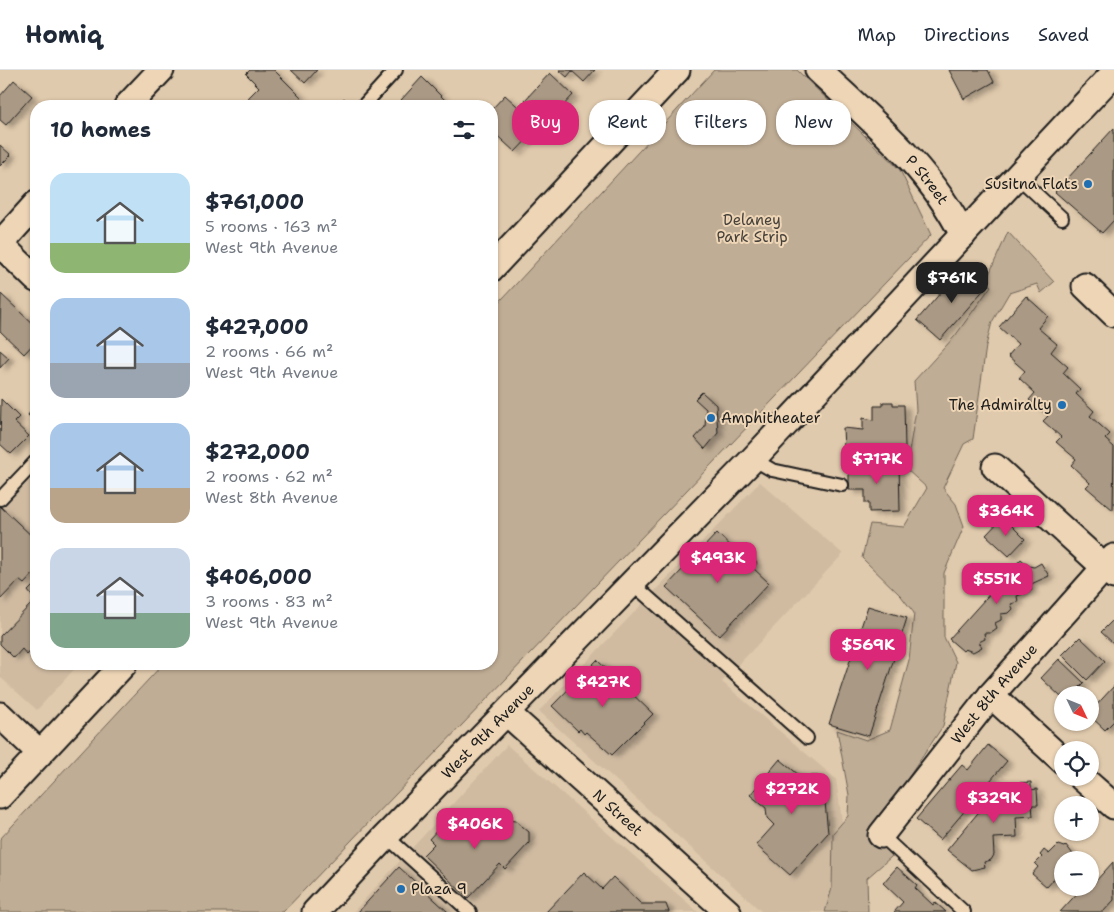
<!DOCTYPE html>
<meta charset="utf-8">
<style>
body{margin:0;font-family:"Shantell Sans",sans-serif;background:#f2f2f3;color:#1f2937;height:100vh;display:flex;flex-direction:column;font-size:19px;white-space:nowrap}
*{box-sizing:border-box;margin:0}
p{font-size:16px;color:#747a83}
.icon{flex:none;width:28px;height:28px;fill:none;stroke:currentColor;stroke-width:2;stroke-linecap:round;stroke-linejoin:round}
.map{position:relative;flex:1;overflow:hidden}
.drawer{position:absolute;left:30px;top:30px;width:468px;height:570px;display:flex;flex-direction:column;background:#fff;border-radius:20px;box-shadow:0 1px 4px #0004}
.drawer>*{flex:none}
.banner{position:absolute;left:512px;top:30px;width:475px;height:45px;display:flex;gap:10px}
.needle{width:32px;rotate:133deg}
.fabs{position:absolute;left:1054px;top:616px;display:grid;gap:10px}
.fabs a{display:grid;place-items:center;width:45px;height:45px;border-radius:50%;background:#fff;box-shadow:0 1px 4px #0004;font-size:25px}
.price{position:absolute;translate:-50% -42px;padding:0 11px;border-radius:10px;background:#db2777;color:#fff;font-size:16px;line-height:32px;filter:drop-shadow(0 1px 2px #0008)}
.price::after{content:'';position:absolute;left:50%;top:30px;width:15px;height:11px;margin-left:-8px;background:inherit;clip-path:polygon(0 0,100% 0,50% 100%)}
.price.on{background:#222;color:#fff}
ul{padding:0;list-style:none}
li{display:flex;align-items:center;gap:15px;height:125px;padding:0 20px}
li span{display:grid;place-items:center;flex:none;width:140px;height:100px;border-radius:15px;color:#555}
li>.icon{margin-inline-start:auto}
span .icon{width:60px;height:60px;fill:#fffc;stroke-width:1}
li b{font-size:21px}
h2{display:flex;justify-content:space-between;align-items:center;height:60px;padding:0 20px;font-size:21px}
.pill{padding:0 18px;border-radius:20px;background:#fff;box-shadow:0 1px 4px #0004;font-size:18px;line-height:45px}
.pill.on{background:#db2777;color:#fff}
header{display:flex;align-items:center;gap:30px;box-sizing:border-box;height:70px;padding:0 25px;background:#fff;border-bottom:1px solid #e0e1e3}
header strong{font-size:24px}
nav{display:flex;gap:28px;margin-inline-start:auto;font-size:18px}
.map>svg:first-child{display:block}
.built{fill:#d0bba1}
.green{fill:#c0ad95;stroke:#6e6458}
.building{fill:#aa9984;stroke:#1c1c1c;filter:url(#shadow)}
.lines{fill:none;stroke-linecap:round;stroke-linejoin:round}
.service-casing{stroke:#1c1c1c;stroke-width:16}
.minor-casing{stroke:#1c1c1c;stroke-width:29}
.service{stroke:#edd5b6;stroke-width:12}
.minor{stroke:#edd5b6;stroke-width:25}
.poi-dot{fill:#1f6fb2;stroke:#edd5b6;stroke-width:2}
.labels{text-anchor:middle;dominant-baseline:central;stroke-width:4;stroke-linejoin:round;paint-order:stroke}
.street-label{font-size:15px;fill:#1c1c1c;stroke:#edd5b6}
.poi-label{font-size:15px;fill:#1c1c1c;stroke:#edd5b6;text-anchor:end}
.park-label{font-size:15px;fill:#45403a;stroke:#edd5b6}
</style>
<header>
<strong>Homiq</strong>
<nav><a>Map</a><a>Directions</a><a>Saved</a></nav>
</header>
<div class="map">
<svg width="1114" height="842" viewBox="0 0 1114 842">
<defs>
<filter id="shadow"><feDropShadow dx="5.5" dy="3" stdDeviation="2.5" flood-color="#0004"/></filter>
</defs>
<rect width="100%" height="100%" fill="#e0caad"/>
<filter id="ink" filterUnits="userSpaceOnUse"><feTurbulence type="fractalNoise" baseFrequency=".02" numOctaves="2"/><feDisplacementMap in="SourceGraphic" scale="10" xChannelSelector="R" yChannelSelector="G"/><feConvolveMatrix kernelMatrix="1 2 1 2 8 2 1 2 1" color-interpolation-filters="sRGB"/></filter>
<g filter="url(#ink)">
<!-- built -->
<path class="built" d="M28,408L36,416V594H79L37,640L0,607V437Z
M760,412L843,484L722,612L836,709L851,814L823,842H762L539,641Z
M507,675L698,842H353Z"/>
<!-- green -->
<path class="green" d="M714,0H797L900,100L931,165L283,842H0V769L163,594H491V241Z
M1008,162L1054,212L1041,223L1037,214L1009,223L992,252L986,276L973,369L964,374L943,418L956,434L964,456L944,503V567L956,592L943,656L896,726L879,757L899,777L891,787L867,808L868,842H825L832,818L833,763L848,746L849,725L837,660L866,670L890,660L909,590L914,543L901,526L862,488L870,454L904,457L927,418L906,399L916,340L914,311L955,266L991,216L985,213Z"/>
<!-- building -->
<path class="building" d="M250,0H274L302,28L293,36H257L248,28L259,17L246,4Z
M291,0H317L305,13Z
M559,0H595L584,12L572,1L567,7Z
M949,0H988L994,12L964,29Z
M550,3L573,25L548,52L525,30Z
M422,7L445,30L439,36H407L401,30Z
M14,10L32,26L6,55L0,50V26Z
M505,25L526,44L519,52L532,64L515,82L491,60V40Z
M344,28L351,36H337Z
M223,30L229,36H217Z
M1114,58V150L1102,163L1055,122Z
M0,75L11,85L0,96Z
M966,198L987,216L940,270L917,250L955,206L957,208Z
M1,224L36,257V271L24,284L0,261Z
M1026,226L1048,246L1038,258L1057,274L1051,282L1068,297L1063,303L1080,319L1076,324L1094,341L1090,346L1110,364L1105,369L1114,377L1113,440L1086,417L1090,413L1071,395L1076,389L1056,372L1061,367L1043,351L1048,346L1029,330L1035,323L1019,308L1025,301L1008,286L1018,274L999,257Z
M0,280L9,288L0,298Z
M702,322L716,335L718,363L705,379L695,368L705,357L706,339L695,329Z
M1,329L19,347L14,352L29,366L11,384L0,374Z
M883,332H893V335H904L905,378L844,379L843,358L863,360V348L874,350V336H883Z
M36,335V353L28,345Z
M849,393H899L900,441L869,442V433H865V420H849Z
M0,436L36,470V501L24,514L19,510L0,530Z
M1003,447L1025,469L1009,486L986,465Z
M717,463L738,483L742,478L757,493L753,498L769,513L719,566L666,517Z
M1021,489L1029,496L1034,497L1041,493L1049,506L1029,515L1032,520L1017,526L1018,532L1011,534L1013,539L1009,543L1001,544V550L995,553L997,558L990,563H984L985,569L979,572L982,577L973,582L965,579L963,581L949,569Z
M36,513V575L27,585L22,579L14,588L0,574V566L35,530L28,521Z
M868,536L907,548L869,666L829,654Z
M1114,549V574L1101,562Z
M1080,567L1105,591L1087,610L1062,585Z
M1059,589L1084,613L1072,625H1062V628L1041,608Z
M597,590L653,644L612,685L586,662L584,664L580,659L578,661L552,636Z
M1114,616V651L1105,660L1090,646V642Z
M988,675L1007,691L940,770L916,749L962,695L968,700Z
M780,689L800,706H818L823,712L828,763L790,805L756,775L774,755L767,748L766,738L750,725Z
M1031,712V720L1037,719L1038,735H1032L1033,746L1016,747L1017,767L993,768L994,785L991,790L984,792L985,797L972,800L947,780L1002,714Z
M471,744L484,756L492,748L501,756L507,750L516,751L529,762V773L505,799L500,794L468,828L423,785L434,774L429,769L450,746L460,756Z
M1058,775L1064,777L1066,775L1075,787L1072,790H1062V800L1047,817L1032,804L1038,797L1035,794L1042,787L1040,785L1044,780L1049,784Z
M1113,792L1114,830L1103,842H1060L1082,818H1090V809L1094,813Z
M399,797L448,842H358Z
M897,797L917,815L915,818L933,835L935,832L946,842H894L903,832L883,813Z
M584,802L602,819L613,807L641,834H666L669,842H546Z"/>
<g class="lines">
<defs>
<path id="service" d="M363,36L396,0
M1018,107L1062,148
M753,389L772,400L842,415
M0,429L36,391
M633,514L807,668
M881,765L964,842
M386,766L470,842"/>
<g id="minor">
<path id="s1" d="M818,0C872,51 930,98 963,165"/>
<path d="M127,36L161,0"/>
<path d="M0,174L36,134"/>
<path d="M0,174L36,209"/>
<path d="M491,199L677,0"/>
<path d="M1085,216L1114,244"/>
<path d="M995,397L1114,506"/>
<path d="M991,625L1062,690"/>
<path id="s2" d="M507,643L728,842"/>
<path d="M0,645L40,683"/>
<path d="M1082,708L1114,736"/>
<path d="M0,726L124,594"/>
<path id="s3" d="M881,765L991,625L1114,487"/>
<path id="s4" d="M315,842L386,766L753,389L1114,3"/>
</g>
</defs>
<!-- service casing -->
<use href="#service" class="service-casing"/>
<!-- minor casing -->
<use href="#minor" class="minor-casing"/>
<!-- service -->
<use href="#service" class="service"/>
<!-- minor -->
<use href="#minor" class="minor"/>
</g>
</g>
<!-- markers -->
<g class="poi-dot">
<circle cx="1088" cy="114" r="5"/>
<circle cx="1062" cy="335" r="5"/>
<circle cx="711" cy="348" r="5"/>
<circle cx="401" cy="819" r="5"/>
</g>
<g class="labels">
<!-- street labels -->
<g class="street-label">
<text stroke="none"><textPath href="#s1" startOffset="155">P Street</textPath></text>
<text stroke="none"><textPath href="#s3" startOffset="181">West 8th Avenue</textPath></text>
<text stroke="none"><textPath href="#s4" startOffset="250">West 9th Avenue</textPath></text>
<text stroke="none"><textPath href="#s2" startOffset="149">N Street</textPath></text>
</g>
<!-- poi labels -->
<g class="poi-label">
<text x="1078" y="114">Susitna Flats</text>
<text x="1052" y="335">The Admiralty</text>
<text x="721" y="348" text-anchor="start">Amphitheater</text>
<text x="411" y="819" text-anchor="start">Plaza 9</text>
</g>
<!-- park labels -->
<g class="park-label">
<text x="752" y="150">Delaney<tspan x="752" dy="17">Park Strip</tspan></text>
</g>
</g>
</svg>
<div class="fabs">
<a><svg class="needle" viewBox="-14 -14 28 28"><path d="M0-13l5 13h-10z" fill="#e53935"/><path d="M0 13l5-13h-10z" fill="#747a83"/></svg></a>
<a><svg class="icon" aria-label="locate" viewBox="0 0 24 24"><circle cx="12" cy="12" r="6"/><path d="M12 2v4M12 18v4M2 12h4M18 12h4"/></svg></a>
<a>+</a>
<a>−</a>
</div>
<b class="price on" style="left:952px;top:234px">$761K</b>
<b class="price" style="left:877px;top:415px">$717K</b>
<b class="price" style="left:1006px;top:467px">$364K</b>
<b class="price" style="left:718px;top:514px">$493K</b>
<b class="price" style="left:997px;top:535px">$551K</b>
<b class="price" style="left:868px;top:601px">$569K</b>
<b class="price" style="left:603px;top:638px">$427K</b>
<b class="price" style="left:792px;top:745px">$272K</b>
<b class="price" style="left:994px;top:754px">$329K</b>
<b class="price" style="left:475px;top:780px">$406K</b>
<div class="banner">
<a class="pill on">Buy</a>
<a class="pill">Rent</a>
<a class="pill">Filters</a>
<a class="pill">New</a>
</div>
<section class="drawer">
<h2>10 homes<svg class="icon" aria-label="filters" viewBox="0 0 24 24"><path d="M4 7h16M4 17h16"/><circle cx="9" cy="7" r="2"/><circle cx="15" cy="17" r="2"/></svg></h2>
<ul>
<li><span style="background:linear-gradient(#bfe0f5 70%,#8fb573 0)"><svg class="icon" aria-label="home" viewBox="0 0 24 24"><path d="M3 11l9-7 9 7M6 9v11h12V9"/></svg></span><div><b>$761,000</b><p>5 rooms · 163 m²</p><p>West 9th Avenue</p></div></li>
<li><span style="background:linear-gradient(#a9c7e8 65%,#9aa5b1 0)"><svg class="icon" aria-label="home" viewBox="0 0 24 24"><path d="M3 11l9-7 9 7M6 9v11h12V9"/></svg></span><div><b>$427,000</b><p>2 rooms · 66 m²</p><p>West 9th Avenue</p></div></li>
<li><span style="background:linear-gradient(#a9c7e8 65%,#b9a48a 0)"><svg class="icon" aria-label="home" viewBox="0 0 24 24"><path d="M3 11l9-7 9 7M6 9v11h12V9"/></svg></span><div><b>$272,000</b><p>2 rooms · 62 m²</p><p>West 8th Avenue</p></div></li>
<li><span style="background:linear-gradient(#c9d6e8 65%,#7fa58c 0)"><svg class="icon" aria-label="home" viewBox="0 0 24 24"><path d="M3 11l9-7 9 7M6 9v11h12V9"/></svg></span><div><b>$406,000</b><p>3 rooms · 83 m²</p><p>West 9th Avenue</p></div></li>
</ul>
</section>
</div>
